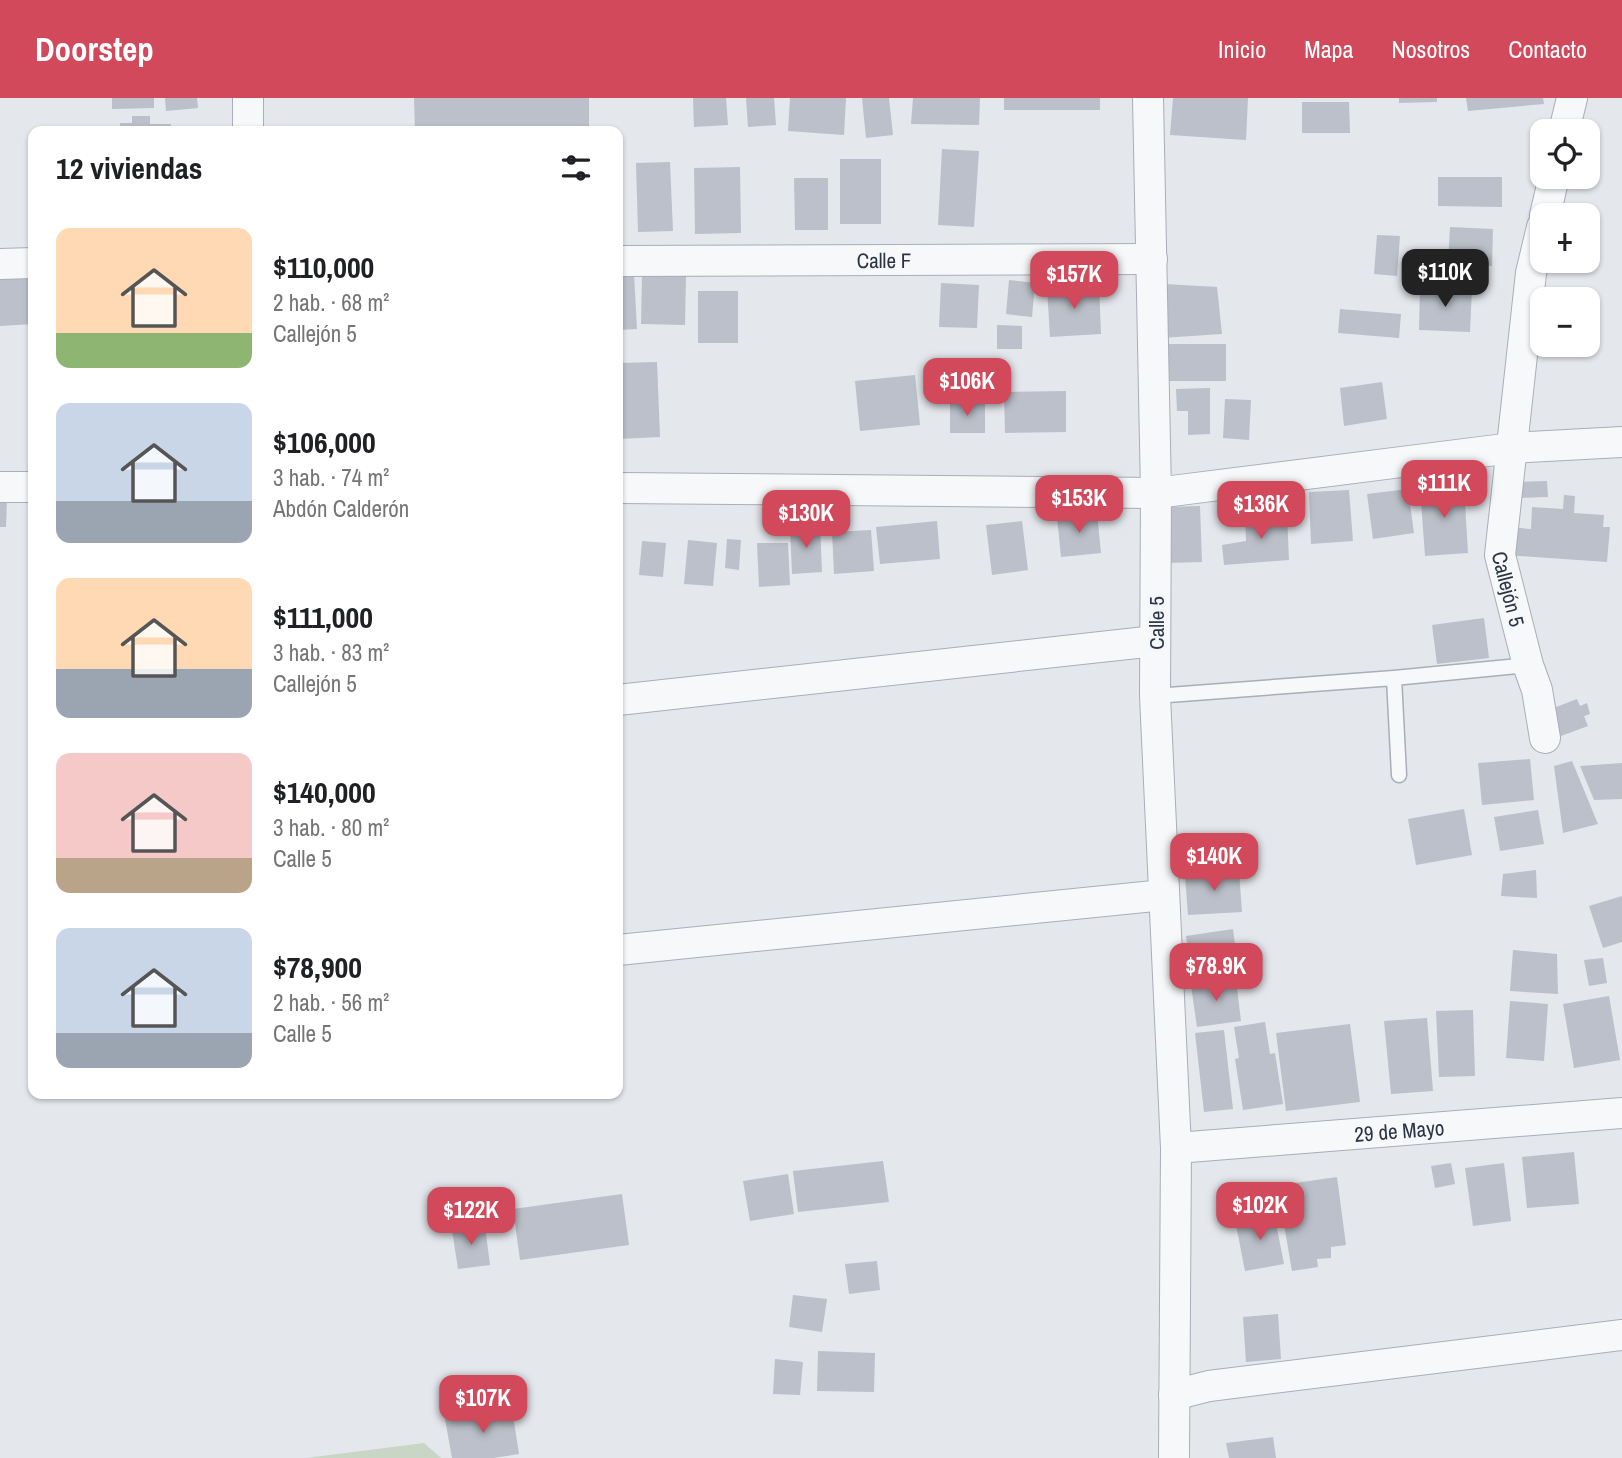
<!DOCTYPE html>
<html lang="es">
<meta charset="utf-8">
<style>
body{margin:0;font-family:"Archivo Narrow",sans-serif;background:#f6f6f6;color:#202124;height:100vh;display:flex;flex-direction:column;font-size:26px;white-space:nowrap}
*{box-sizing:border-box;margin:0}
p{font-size:23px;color:#757577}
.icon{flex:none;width:38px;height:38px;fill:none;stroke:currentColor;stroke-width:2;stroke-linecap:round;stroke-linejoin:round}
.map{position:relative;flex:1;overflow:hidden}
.sheet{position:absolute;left:28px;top:28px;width:595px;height:973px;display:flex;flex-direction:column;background:#fff;border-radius:14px;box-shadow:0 2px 5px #0004}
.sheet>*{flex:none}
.tools{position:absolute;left:1530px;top:21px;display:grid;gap:14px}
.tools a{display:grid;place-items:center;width:70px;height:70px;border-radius:14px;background:#fff;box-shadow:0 2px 5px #0004;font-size:35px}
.price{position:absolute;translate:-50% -60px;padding:0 16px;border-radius:14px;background:#d1495b;color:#fff;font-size:23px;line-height:46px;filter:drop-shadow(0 2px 4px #0008)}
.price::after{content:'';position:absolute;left:50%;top:42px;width:21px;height:16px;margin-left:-10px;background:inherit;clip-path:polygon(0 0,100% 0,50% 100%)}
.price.selected{background:#222;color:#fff}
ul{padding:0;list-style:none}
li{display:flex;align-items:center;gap:21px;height:175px;padding:0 28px}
li span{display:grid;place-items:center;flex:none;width:196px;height:140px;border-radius:14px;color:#555}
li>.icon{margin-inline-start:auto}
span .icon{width:84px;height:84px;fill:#fffc;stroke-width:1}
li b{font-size:30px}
h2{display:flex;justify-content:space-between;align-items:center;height:84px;padding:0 28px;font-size:30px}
header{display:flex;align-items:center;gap:42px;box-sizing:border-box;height:98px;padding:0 35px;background:#d1495b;color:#fff}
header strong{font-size:33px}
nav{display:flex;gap:38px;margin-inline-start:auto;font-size:24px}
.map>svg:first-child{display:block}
.green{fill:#c9d6c5}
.building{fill:#bbc0ca}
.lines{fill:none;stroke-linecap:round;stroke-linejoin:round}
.lane-casing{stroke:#a9aeb7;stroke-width:17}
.street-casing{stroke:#a9aeb7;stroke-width:32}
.lane{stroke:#f7f8fa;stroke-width:14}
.street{stroke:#f7f8fa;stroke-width:30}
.labels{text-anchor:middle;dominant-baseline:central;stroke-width:7;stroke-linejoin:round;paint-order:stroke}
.street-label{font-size:21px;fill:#2b3445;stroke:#f4f6f9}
</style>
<header>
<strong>Doorstep</strong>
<nav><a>Inicio</a><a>Mapa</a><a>Nosotros</a><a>Contacto</a></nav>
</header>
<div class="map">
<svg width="1622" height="1360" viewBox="0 0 1622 1360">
<rect width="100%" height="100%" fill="#e4e7ec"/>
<!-- green -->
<path class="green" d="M424,1345L441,1360H306Z"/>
<!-- building -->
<path class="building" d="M112,0H154V10L112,11Z
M165,0H197L198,10L166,13Z
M414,0H589V33H415Z
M693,0H726L728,27L694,29Z
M746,0H774L776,27L748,29Z
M790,0H846L844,37L788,33Z
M862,0H889L893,37L866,40Z
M913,0H980L979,27L911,26Z
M1004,0H1100V12H1004Z
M1173,0H1248L1246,42L1170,37Z
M1399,0H1437V4L1399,5Z
M1466,0H1543L1544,6L1468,13Z
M1302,4H1349L1350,35H1302Z
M132,18H150V26H171V33H120V25H132Z
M942,51L979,53L974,129L938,127Z
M840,61H881V126H840Z
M670,64L673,133L638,134L636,65Z
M740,69L741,135L695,136L694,70Z
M1438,79H1502V109L1438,108Z
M794,80H828V132H795Z
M1450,129L1493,131L1492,168L1448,166Z
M1377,137L1400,138L1397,178L1374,176Z
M33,176V226L0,228V178Z
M634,176L637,231L618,232V177Z
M642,176L686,178L685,227L641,226Z
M1009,182L1035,185L1032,219L1006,216Z
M941,185L979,187L977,230L939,229Z
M1165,186L1217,189L1222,236L1161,240Z
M1099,187L1101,236L1050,239L1047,190Z
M1420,188L1472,190L1470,234L1419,232Z
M698,193H738V245H698Z
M1340,211L1401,216L1399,240L1338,235Z
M997,227L1022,228V251H997Z
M1168,246H1226V283H1169Z
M657,264L660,339L618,341V265Z
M915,277L920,327L860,333L855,283Z
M1382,284L1387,321L1344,328L1340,290Z
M1210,290V336L1188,337V313H1177L1176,291Z
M1066,293V334L1005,335L1004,294Z
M1225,301L1251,302L1249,342L1223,340Z
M950,306H985V335H950Z
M1547,383L1548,399L1519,400V384Z
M1464,387L1468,455L1425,458L1420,389Z
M1408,391L1414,435L1373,441L1367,396Z
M1349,392L1353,443L1311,446L1309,394Z
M1564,397L1575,398L1574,415L1604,417L1603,429H1610L1607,464L1506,457L1508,429L1531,431L1532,409L1563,411Z
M0,399L7,400L6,429H0Z
M1200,408L1202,464L1165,465L1163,409Z
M1097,415L1101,455L1061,459L1057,419Z
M1287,415L1289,462L1224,467L1222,447L1246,443L1245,417Z
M937,423L940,461L880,466L876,429Z
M1022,423L1028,472L992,477L986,427Z
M820,428L822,474L792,476L790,430Z
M871,432L874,473L834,476L832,434Z
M727,441L741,442L739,472L725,470Z
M688,442L717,445L713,488L684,486Z
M642,443L666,445L663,479L639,477Z
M757,445H788L790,487L759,489Z
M1484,520L1489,560L1437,566L1432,527Z
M1577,601L1580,608L1587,605L1590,616L1584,618L1588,628L1561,638L1551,611Z
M1530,661L1534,702L1482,707L1478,665Z
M1572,663L1598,726L1563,735L1554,668Z
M1622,665V701L1594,702L1580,668Z
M1464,711L1472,757L1416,767L1408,721Z
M1538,712L1544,746L1500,753L1494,719Z
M1536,772L1537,800L1501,798L1503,776Z
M1239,773L1242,814L1188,817L1185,778Z
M1622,798V844L1603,850L1589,808Z
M1233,831L1239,877L1192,883L1186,838Z
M1513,852L1557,856L1558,896L1510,893Z
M1603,860L1607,885L1589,888L1584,862Z
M1236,882L1241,923L1197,929L1191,888Z
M1609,898L1620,962L1574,970L1563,906Z
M1510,903L1548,906L1544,963L1506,960Z
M1473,912L1475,978L1439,979L1436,913Z
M1427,920L1433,993L1391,996L1384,923Z
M1265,924L1270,956L1275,955L1283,1006L1243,1012L1235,961L1239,960L1234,929Z
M1350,926L1360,1004L1286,1013L1276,935Z
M1224,932L1233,1011L1204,1014L1195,935Z
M1574,1054L1579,1106L1527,1110L1522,1059Z
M883,1063L889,1104L798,1114L793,1073Z
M1451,1065L1455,1086L1435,1090L1431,1068Z
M1504,1065L1511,1123L1473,1128L1465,1070Z
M788,1076L794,1116L750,1123L743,1083Z
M1337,1079L1346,1147L1331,1149V1160L1317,1161L1318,1169L1292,1173L1283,1121L1299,1118L1295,1085Z
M622,1096L629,1147L520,1162L513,1111Z
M1274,1115L1284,1166L1245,1173L1235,1122Z
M485,1128L490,1167L458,1171L452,1132Z
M877,1163L880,1192L849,1196L845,1166Z
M793,1197L827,1201L822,1234L789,1229Z
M1278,1216L1281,1261L1246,1264L1243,1219Z
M818,1253L875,1255L874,1294L817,1293Z
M775,1261L803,1264L800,1297L773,1296Z
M512,1311L519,1356L493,1360H452L445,1321Z
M1273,1339L1276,1360H1229L1226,1345Z"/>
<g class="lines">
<defs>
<path id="lane" d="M1394,580L1399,677
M1155,598L1394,580L1528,567"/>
<g id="street">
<path d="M248,0V33"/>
<path d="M1148,0L1156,395L1155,598L1176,1050L1174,1360"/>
<path d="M1564,33L1572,0"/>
<path d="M1545,117L1554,79"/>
<path id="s1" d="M1542,129L1531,175L1500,457L1528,567L1537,592L1545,640"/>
<path id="s2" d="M618,163L1152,161"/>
<path d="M0,166L33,165"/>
<path d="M0,389H33"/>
<path d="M618,390L1156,395L1512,350L1622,344"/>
<path d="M618,602L1155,543"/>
<path d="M618,852L1164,797"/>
<path id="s3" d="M1176,1050L1622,1015"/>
<path d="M1174,1297L1209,1288L1622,1237"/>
</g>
</defs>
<!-- lane casing -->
<use href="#lane" class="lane-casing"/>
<!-- street casing -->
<use href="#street" class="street-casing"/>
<!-- lane -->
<use href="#lane" class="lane"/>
<!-- street -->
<use href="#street" class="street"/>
</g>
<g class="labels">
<!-- street labels -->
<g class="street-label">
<text stroke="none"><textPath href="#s2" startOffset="266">Calle F</textPath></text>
<text stroke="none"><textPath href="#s1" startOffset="366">Callejón 5</textPath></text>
<text transform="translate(1156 525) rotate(-90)">Calle 5</text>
<text stroke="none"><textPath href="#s3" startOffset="224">29 de Mayo</textPath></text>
</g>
</g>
</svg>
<div class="tools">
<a><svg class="icon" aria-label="locate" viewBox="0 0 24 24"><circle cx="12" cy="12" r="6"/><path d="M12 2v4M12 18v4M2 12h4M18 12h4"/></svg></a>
<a>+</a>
<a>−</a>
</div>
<b class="price selected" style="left:1445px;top:211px">$110K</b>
<b class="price" style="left:1074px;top:213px">$157K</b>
<b class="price" style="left:967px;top:320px">$106K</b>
<b class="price" style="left:1444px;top:422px">$111K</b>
<b class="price" style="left:1079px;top:437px">$153K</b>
<b class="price" style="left:1261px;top:443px">$136K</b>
<b class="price" style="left:806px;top:452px">$130K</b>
<b class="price" style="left:1214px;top:795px">$140K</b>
<b class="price" style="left:1216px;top:905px">$78.9K</b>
<b class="price" style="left:1260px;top:1144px">$102K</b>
<b class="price" style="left:471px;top:1149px">$122K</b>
<b class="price" style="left:483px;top:1337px">$107K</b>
<section class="sheet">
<h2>12 viviendas<svg class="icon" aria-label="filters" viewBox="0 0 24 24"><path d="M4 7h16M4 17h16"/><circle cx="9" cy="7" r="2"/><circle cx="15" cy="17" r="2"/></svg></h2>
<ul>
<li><span style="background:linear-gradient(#ffd9b3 75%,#8fb573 0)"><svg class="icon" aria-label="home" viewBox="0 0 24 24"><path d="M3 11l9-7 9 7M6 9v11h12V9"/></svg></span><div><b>$110,000</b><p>2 hab. · 68 m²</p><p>Callejón 5</p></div></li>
<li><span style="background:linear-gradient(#c9d6e8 70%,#9aa5b1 0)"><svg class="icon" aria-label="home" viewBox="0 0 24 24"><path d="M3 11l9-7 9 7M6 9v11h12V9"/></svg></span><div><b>$106,000</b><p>3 hab. · 74 m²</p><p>Abdón Calderón</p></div></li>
<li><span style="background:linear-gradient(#ffd9b3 65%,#9aa5b1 0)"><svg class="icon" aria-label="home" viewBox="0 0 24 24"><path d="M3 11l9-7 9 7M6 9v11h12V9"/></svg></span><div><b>$111,000</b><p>3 hab. · 83 m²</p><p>Callejón 5</p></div></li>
<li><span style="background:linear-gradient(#f6c9c9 75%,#b9a48a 0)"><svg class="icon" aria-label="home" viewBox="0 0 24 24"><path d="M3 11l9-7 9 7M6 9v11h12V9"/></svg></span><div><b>$140,000</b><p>3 hab. · 80 m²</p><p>Calle 5</p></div></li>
<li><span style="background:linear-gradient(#c9d6e8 75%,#9aa5b1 0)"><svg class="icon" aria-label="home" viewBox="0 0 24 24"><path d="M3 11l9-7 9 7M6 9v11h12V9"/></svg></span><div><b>$78,900</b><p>2 hab. · 56 m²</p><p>Calle 5</p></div></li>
</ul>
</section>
</div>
